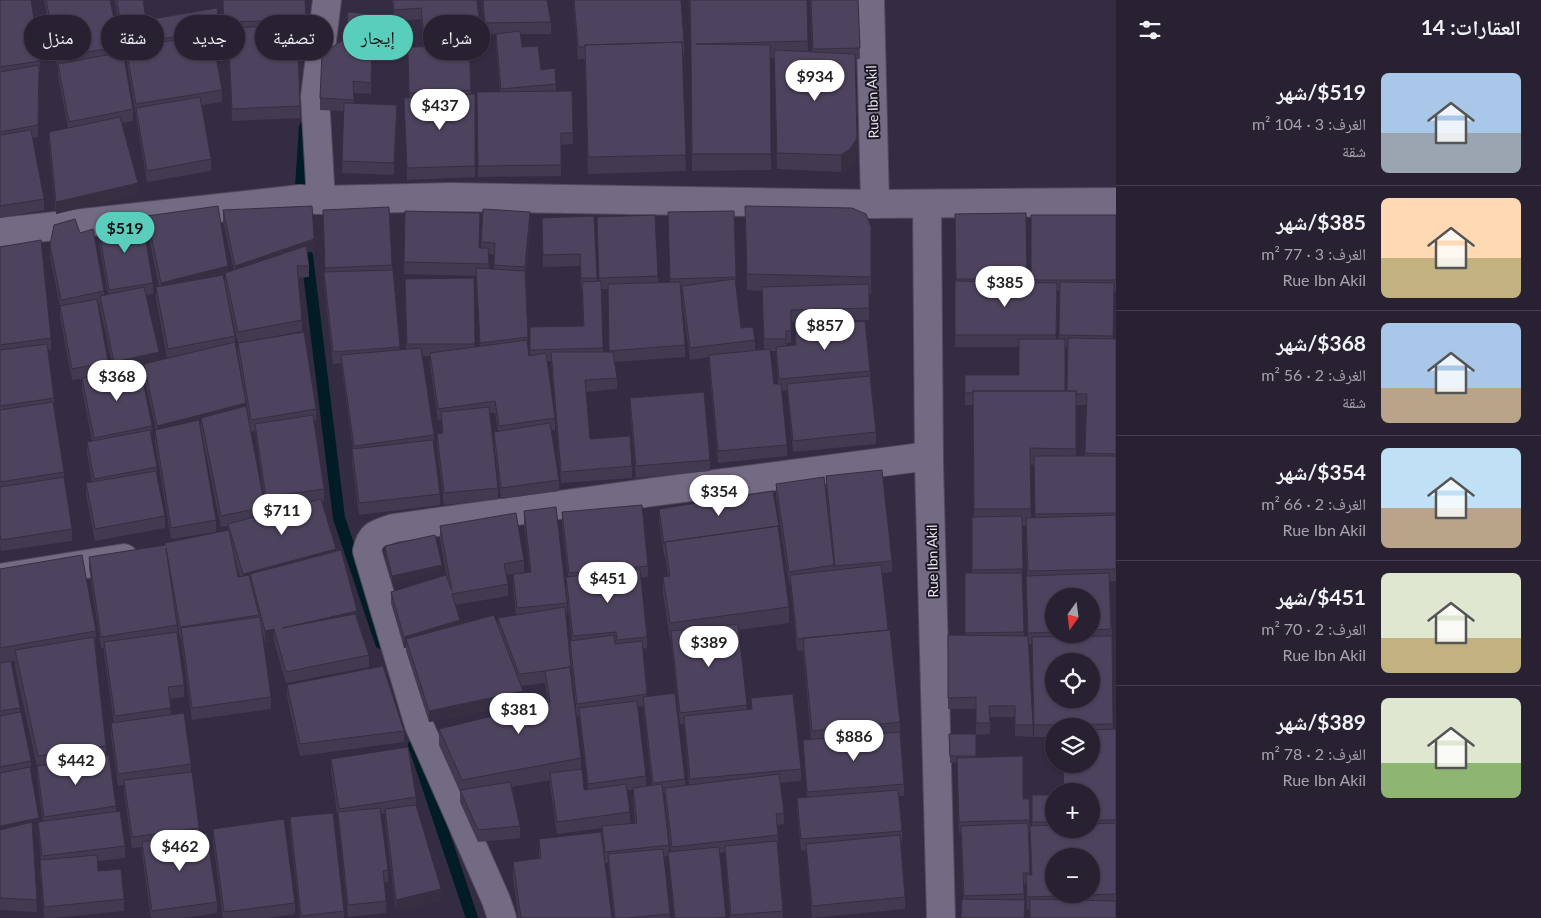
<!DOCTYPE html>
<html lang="ar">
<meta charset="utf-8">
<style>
body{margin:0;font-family:Lato,"Noto Naskh Arabic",sans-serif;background:#332e3e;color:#f1f3f6;direction:rtl;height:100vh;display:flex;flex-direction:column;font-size:19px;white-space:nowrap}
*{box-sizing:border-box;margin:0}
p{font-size:16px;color:#a4a3ac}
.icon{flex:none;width:28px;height:28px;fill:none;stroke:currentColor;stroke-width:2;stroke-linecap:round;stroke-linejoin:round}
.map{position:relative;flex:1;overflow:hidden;direction:ltr}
.panel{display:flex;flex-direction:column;background:#272132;width:425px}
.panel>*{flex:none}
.banner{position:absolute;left:15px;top:15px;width:475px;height:45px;direction:rtl;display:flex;gap:10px}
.needle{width:32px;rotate:194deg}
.buttons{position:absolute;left:1045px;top:588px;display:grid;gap:10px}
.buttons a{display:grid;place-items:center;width:55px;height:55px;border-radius:50%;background:#272132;box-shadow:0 1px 4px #0004,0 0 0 1px #433e4d;font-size:25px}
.price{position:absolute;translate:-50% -42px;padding:0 11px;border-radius:18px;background:#fff;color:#222;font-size:16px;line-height:32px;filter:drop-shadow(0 1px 2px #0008)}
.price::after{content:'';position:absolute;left:50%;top:30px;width:15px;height:11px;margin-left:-8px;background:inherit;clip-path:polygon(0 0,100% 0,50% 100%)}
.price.selected{background:#5acebd;color:#111}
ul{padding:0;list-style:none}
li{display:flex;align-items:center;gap:15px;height:125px;padding:0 20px}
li+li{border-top:1px solid #433e4d}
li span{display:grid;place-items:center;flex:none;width:140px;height:100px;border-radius:8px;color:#555}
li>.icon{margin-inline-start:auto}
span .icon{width:60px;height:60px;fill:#fffc;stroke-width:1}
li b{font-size:21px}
h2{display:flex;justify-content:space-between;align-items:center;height:60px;padding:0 20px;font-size:21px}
.chip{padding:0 18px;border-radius:22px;background:#272132;box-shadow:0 1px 4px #0004,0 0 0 1px #433e4d;font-size:18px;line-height:45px}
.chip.selected{background:#5acebd;color:#111}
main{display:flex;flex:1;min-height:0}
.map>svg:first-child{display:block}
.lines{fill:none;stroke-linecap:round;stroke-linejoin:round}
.stream{stroke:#011c24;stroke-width:12}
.street-casing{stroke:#514a5c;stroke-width:30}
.street{stroke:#736a83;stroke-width:28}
.wall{fill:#423a51;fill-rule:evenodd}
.shaded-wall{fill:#362f42}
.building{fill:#4d435e;stroke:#362f42;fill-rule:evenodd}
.labels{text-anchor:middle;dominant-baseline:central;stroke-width:4;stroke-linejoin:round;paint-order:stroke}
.street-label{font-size:14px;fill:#e8e3f1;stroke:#1a1721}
</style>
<main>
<section class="panel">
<h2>العقارات: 14<svg class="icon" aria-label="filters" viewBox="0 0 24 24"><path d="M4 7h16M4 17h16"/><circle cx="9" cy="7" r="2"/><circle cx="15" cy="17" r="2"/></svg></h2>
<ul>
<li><span style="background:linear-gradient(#a9c7e8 60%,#9aa5b1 0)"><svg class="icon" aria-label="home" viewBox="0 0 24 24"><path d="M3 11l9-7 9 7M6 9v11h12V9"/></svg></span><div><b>$519/شهر</b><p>الغرف: 3 · 104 m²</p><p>شقة</p></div></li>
<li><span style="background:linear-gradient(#ffd9b3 60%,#c2b280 0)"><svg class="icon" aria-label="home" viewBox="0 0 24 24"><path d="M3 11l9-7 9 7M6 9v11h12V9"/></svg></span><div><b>$385/شهر</b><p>الغرف: 3 · 77 m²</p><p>Rue Ibn Akil</p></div></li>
<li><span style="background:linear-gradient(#a9c7e8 65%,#b9a48a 0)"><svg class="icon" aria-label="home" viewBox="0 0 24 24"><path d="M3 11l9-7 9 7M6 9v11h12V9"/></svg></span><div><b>$368/شهر</b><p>الغرف: 2 · 56 m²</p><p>شقة</p></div></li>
<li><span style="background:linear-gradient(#bfe0f5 60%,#b9a48a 0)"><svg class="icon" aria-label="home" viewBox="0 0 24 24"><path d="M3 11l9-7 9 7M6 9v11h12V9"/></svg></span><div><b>$354/شهر</b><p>الغرف: 2 · 66 m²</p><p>Rue Ibn Akil</p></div></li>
<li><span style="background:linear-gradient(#dfe7d0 65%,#c2b280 0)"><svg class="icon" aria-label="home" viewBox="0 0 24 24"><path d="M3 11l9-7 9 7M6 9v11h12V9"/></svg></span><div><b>$451/شهر</b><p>الغرف: 2 · 70 m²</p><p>Rue Ibn Akil</p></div></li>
<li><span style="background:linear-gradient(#dfe7d0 65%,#8fb573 0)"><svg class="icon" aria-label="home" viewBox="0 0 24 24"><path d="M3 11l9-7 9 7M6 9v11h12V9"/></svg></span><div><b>$389/شهر</b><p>الغرف: 2 · 78 m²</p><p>Rue Ibn Akil</p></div></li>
</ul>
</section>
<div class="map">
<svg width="1116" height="918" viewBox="0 0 1116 918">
<rect width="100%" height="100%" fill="#342c42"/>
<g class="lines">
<!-- stream -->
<path class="stream" d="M300,202L305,127
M307,256L339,518L381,643
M414,745L472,918"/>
<defs>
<path id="street" d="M870,0L875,204
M321,200L315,97L327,0
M927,204L929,464L941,918
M0,232L300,199L321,200L451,197L875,204L1116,202
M0,578L124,558
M502,918L496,900L419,725L367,551C371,533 377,534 394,528L653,492L929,456"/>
</defs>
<!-- street casing -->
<use href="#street" class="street-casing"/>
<!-- street -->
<use href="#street" class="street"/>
</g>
<!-- wall -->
<path class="wall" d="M0,0L40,61V72L39,73L38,137L33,138L44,199V210L0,218Z
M44,0H110L120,46V52L133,109V121L122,123L138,194L56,214L49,144V132L68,128L58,75V70Z
M115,0H143L146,20L220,29V40L214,41L222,90V102L202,105L211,159V171L147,182L126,56L124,57Z
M223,0H305L306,31H297L300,118L232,121L228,33H224Z
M392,0H477L481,39V51L470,52L471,94H475V177L407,180L404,98L409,97L408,47H424L421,19L402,21L400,51L372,49L371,94L354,93V104L397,117L394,175L342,173L344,111L320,110V98L394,17Z
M482,0H547L551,22V34H521L522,47L541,70L556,84V91H572L573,144L561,145V176L478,177L477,92H500L496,45V34H485Z
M573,0H681L684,42V54H682L686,171L588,174L585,59H578Z
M689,0H807L808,52H812L810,0H858L860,59H855L857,155L850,166L841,172L777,169L774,58H770L771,170L692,171L691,60Z
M223,210L314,250L307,253L309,266V277L298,278L302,320V331L262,339L316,409V420L314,421L324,489V501H322L357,618L369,655V667L286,683L274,641L265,643L262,629L271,697V709L192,720L181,638L180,639L174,601L184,685V697L169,699L171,715L191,764V772L199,828V834L217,902V913L184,918H151L142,854V847L132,848L124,792V785L118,786L111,735V723H114L104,653V648H101L89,568V557L165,545L228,530V526L221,527L201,430V426H200L216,520V532L171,539L155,442V430H156L144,376V367L140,368L152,426L151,438L157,467V479L165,516V528L95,541L86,495V483L92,482L87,453V442L92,441L82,389V379L72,380L60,317V306L50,256V245L80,233L104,291V295L108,294L98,237V225L153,283V294L146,295L159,360L167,358L156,299V287H159L147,228V216L228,272L234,270L223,222ZM225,278V285L238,343V354L251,432L255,431L266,509L304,503L265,514V507L246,406L235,343V336L224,279ZM98,304H100V308L114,371L108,372V362ZM233,552L240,577H238Z
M323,210L392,265L400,350L406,349L405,279L474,278L475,347L480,346L476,276L404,274L405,211L479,248H481V242L530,224L526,276L528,348L529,356L530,355V327L583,326L582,290H581L580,266L543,267L542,218L594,216L597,281H599L597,217L658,276V282H670L668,212L734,211L736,283L741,328L755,340V350L764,349L762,291L747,290L745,223L871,227V294H869V320L791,322V343H786V346L795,345V328L870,371L876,432V444L793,452L787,390L781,391L787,445V456L718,463L709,366V357L690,360L682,297V290H680L685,345V357L614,362L617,378V389L586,392L590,439L632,466V478L561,483L551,361H547L555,418V430H551L559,480V491L501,499L494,443V432L498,431L495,413H490L498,488V499L444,505L437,446V434L442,433L441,420H438L430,365V356H422L434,435V445L440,494V505L359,515L352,461L353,449L341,363L333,364L324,284V272H325ZM488,254L494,255V270L489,269ZM602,289H608L609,352H603ZM770,351H776L778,384H774Z
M1026,213L1027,283H1031V215H1116V291H1114L1113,339H1116V581H1109L1112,636L1113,729H1116V918L1027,909L1026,884L1024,885V900L963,899L961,833H959L957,762L950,763L949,734H976V757L1023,799H1029L1030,832H1028L1030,875H1032L1030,826H1032V795H1054V829H1091V726H1054V737H1034L1032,644H1028L1033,737L1015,736V717H990V734L976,735V709H948V635L965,636V573H972V517H974L973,405H965V375H1019V347H955L956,281L955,214ZM1057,291H1060L1059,339H1056ZM1065,347H1068L1067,391H1065ZM1076,405H1086L1085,456H1076ZM1030,465H1034L1035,517L1031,518ZM1022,526H1026L1027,576H1026V587L1028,636H1024L1022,581ZM1054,596H1091V634H1054Z
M0,247L51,338V350H48L54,398V408L72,529V541L1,551L0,546Z
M630,398L710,460V471L636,478L630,410Z
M826,476L892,561V572L882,573L888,630L900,722V732L904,784V796H899L902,831V842H900L905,897V909L812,918L806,850L801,851L797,810V798H807L803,751V740L811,739L803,650L797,651L790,583H789L776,496V484L834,565V570L826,487Z
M659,509L779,526V534L789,607V623L738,630L747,710H751V698L801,769V781L780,783L784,813V824L777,825L778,835V846L783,918H730L725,852L720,853L726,918H674L668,856L664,857L670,918H614L608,863H605L602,838V828L557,834L550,785V780L512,787L520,826V838L478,842L460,802V792L439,745V729L548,703L545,683L521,686L523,703L429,722L406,651V648H404L391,603V592L447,579L440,538V526L524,560V572L506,575L508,584V596L455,605L460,625L498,626V618L516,615L513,586V574L530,572L524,523V511L567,603V615H566L571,668V678L581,758V769L584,790L588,789L579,716H577L570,653V641H572L566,589V577H568L562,524V512L648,566V577L641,578L647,637V648L642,649L647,696L685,779V785H689L684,724H680L671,639H670L663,593V577L668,576L665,556H664L659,520ZM643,706L652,786H646V776L638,707ZM627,790H633V799L635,823H630V812ZM663,793H665V800L671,851L669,852V845Z
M385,546L442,571L392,582L385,552Z
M0,569L96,631L95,647L106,746V755L116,806V812L125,846V858L97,861L98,871L124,899V911L53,918H44L40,872V860H41L38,829L32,831L37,912L0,910ZM15,661V667L37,766V777L43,821L39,822L30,772H31V761L20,712V708L11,662Z
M287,685L404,731V742L300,756L287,696Z
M331,759L416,797V807L441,900L396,911L385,821V814H381L388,870V882H384L386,901V913L348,917L338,819L331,771Z
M290,817L344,911V918H300L290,829Z
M213,829L295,903V914L266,918H223L213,840Z
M539,839L612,918H519L513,878V862L539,858Z"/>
<!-- shaded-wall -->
<path class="shaded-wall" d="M397,105V117L394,175V163Z
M857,138V155L850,166L841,172V155Z
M138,183V194L56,214V202Z
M530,212V224L525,279V267Z
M314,239V250L235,277V266Z
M228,266V278L225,273V278L161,295V283Z
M159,352V364H144V367L114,373V362Z
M246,403V415L201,418V426L157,437V426Z
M336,549V560L250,574V584L243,586V574Z
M442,565V571L392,582V576Z
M357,611V622L282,628Z
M460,620V632L406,639V648H404V637Z
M274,629V641L265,643V631Z
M523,691V703L429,722V711Z
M39,818V829L38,822V829L0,837V826Z
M441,889V900L396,911V900Z"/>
<!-- building -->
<path class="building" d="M0,0H31L40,61L0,67Z
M46,0H110L120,46L58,58Z
M117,0H143L146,20L217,8L220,29L124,45Z
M223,0H305L306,20L224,22Z
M393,0H477L481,39L425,44L421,8L394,10Z
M483,0H547L551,22L485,23Z
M574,0H681L684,42L585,45V47H578Z
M690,0H807L808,41L696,44L770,45L771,154H692L691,44Z
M811,0H858L860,48L813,49Z
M348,12L402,17L400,45L372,43V40L347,38L346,39Z
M297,25L300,106L232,109L228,28Z
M520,31L522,47L538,46L541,70L555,68L556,84L501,89L496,34Z
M212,34L222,90L136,104L126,48Z
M347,38L372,40L371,83L353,81L354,100L320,98L322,53Z
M682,42L686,155L588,157L585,45Z
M469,46L471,90L409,93L408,47Z
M774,50L855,54L857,138L850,149L841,155L777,153Z
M123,52L133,109L69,122L58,64Z
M39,65L38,125L0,132V72Z
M572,91L573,133H561V165L478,166L477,92Z
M475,94V166L407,168L404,98Z
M200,97L211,159L147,171L136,108Z
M344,103L397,105L394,163L342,161Z
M120,117L138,183L56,202L49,132Z
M31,130L44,199L0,206V135Z
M218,206L228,266L161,283L147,216Z
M312,206L314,239L235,266L223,210Z
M745,206L852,208L866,214L871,227V277L747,274Z
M389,207L392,265L325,268L323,210Z
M483,209L530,212L525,267L494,265L495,243L481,242Z
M405,211L480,213L479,248H488L489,264L404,262Z
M734,211L736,277L670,279L668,212Z
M1026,213L1027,279H956L955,214Z
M655,215L658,276L599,278L597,217Z
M1031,215H1116V280H1031Z
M594,216L597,278H581L580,254L543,255L542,218Z
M142,218L153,283L109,290L98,225Z
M75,219L80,233L93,229L104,291L61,300L50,245L54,225Z
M41,240L51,338L0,345V247Z
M306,246L309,266H297L302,320L238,332L225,273Z
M476,268L525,271L528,337L480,343Z
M393,270L400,347L333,352L324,272Z
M223,275L235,336L168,349L156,287Z
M474,278L475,344H407L405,279Z
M735,279L741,328L753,327L755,340L690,348L682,286Z
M601,281L603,348L530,350V327L584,326L582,282Z
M955,281L1057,283L1056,335H955Z
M680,282L685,345L609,351L608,284Z
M1060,282L1114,283L1113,336L1059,335Z
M869,284V308L791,310V331H786V339H764L762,287Z
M144,287L159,352L114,362L100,296Z
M97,299L108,362L72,369L60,306Z
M865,321L870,371L779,379L776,347L796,345L795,328Z
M304,332L316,409L251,420L238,343Z
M1068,338L1116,339V454L1085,453L1087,394H1076V391H1067Z
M1019,339H1065V391H973V393H965V375H1019Z
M527,340L529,356L546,353L555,418L499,426L495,401L438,409L430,353Z
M235,342L246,403L157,426L144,364Z
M47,344L54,398L0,406V350Z
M421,348L434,435L354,446L341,355Z
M770,349L774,384H781L787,445L718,451L709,355Z
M551,352H613L617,378L585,380L590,439L630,436L632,466L561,472Z
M140,366L152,426L94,438L82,378Z
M870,376L876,432L793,441L787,384Z
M973,391H1076V449L1030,448L1031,509H974Z
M704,392L710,460L636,466L630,398Z
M53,402L64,472L0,482V410Z
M246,406L265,507L221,516L201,418Z
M489,407L498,488L444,493L437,434L443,433L441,412Z
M313,415L324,489L266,497L255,424Z
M199,420L216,520L171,528L155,430Z
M550,423L559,480L501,488L494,432Z
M150,430L157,467L94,479L87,442Z
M433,440L440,494L359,503L352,449Z
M1034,456H1116V513L1035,514Z
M882,470L892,561L835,566L826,476Z
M156,471L165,516L95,529L86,483Z
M64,477L72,529L1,540L0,534V487Z
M824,477L834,565L789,572L776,484Z
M773,491L779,526L665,542V544H664L659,509Z
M321,499L336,549L243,574L228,524Z
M642,505L648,566L569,573L562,512Z
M556,507L567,603L517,608L513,574L531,572L524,511Z
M516,513L524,560L504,564L508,584L452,594L460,620L404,637L391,592L446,575L452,591L440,526Z
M1116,515V569L1028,571L1026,518Z
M1022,516L1023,569L972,570V517Z
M778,526L789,607L670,623L663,577L670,576L665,542Z
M229,530L238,577L249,575L259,615L180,627L166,548L177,625L101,637L89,557L165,545V543Z
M435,535L442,565L392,576L385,546Z
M341,550L357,611L282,628L355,614L369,655L286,672L274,629L265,631L250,574Z
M82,555L96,631L0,648V569Z
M881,565L888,630L797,639L790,575Z
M640,569L647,637L617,640L616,632L573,636L566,577Z
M965,573H1022L1024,632L965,633Z
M1109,573L1111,629L1091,630V596H1054V632L1028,633L1026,576Z
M565,607L571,668L570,669V667L545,671L519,674L498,618Z
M494,615L523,691L429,711L406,639Z
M260,617L271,697L192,708L181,628Z
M738,624L747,705L680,713L671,631Z
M890,630L900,722L812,731L803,638Z
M177,632L184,685L168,687L171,708L115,716L104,642Z
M614,635L615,644L642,641L647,694L577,704L570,641Z
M948,635L1028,636L1033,725H1015V706H989L990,723H976V697L948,698Z
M1112,636L1113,724L1034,725L1032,637ZM1054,661H1091V699H1054Z
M94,637L106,746L38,756L15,650Z
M11,661L20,708L0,711V663Z
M383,666L404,731L300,744L287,685Z
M570,667L581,758L462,780L439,729L550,702L545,671Z
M675,693L685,779L653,783L643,697Z
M793,694L801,769L690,779L684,716L752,709L751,698Z
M637,701L646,776L588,784L579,708Z
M21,712L31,761L0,767V716Z
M184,713L191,764L118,774L111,723Z
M1116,729V820H1091V791H1064L1063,764H1091V730Z
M900,732L904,784L807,792L803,740Z
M949,734H976V756H950Z
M408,747L416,797L339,809L331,759Z
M109,755L116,806L44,817L37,766Z
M1023,756V799H1029L1030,820L959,822L957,758Z
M30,767L39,818L0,826V773Z
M582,769L584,790L626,784L630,812L557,822L550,773Z
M192,772L199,828L132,837L124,780Z
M779,774L784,813L776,814L778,835L672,847L665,788Z
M510,782L520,826L478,830L460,790Z
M662,784L669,845L605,852L602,826L637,823L633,788Z
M898,790L902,831L801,839L797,798Z
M1032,795H1054V822H1032Z
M416,805L441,889L396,900L385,809Z
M380,808L388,870L383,871L386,901L348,905L338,812Z
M120,811L125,846L42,856L38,822Z
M333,813L344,911L301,916L290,817Z
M284,819L295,903L224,912L213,829Z
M32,822L37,900L0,898V830Z
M1028,823L1030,873H1023L1024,894L964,896L961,826Z
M1116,823V894L1027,897L1026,875H1032L1030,826L1054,825V829H1091V824ZM1054,856H1091V894H1054Z
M601,832L612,918H521L513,862L541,858L539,839Z
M207,833L217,902L152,911L142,842Z
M900,835L905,897L812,906L806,844Z
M777,841L783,911L731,915L725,846Z
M719,847L726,917L715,918H675L668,852Z
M663,849L670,914L626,918H615L608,854Z
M97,855L98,871L121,869L124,899L44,907L40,860Z
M962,899L1025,900L1024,918H961Z
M1030,899L1116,901V918H1030Z"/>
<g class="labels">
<!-- street labels -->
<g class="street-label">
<text transform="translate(872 102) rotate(-92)">Rue Ibn Akil</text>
<text transform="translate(932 561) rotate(-91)">Rue Ibn Akil</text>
</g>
</g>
</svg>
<div class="buttons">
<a><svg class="needle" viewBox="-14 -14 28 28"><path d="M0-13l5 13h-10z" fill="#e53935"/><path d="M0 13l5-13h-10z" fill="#a4a3ac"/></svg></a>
<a><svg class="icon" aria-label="locate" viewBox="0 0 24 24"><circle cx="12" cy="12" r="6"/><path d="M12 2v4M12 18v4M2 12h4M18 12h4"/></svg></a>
<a><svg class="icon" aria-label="layers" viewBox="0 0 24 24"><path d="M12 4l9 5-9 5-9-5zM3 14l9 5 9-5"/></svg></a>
<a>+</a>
<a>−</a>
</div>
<b class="price" style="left:815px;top:102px">$934</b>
<b class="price" style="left:440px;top:131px">$437</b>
<b class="price selected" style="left:125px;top:254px">$519</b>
<b class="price" style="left:1005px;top:308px">$385</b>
<b class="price" style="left:825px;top:351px">$857</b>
<b class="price" style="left:117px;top:402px">$368</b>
<b class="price" style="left:719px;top:517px">$354</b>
<b class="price" style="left:282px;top:536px">$711</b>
<b class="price" style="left:608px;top:604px">$451</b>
<b class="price" style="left:709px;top:668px">$389</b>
<b class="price" style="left:519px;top:735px">$381</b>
<b class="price" style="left:854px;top:762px">$886</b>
<b class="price" style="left:76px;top:786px">$442</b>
<b class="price" style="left:180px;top:872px">$462</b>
<div class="banner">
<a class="chip">شراء</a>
<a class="chip selected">إيجار</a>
<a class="chip">تصفية</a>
<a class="chip">جديد</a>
<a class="chip">شقة</a>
<a class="chip">منزل</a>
</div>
</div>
</main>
